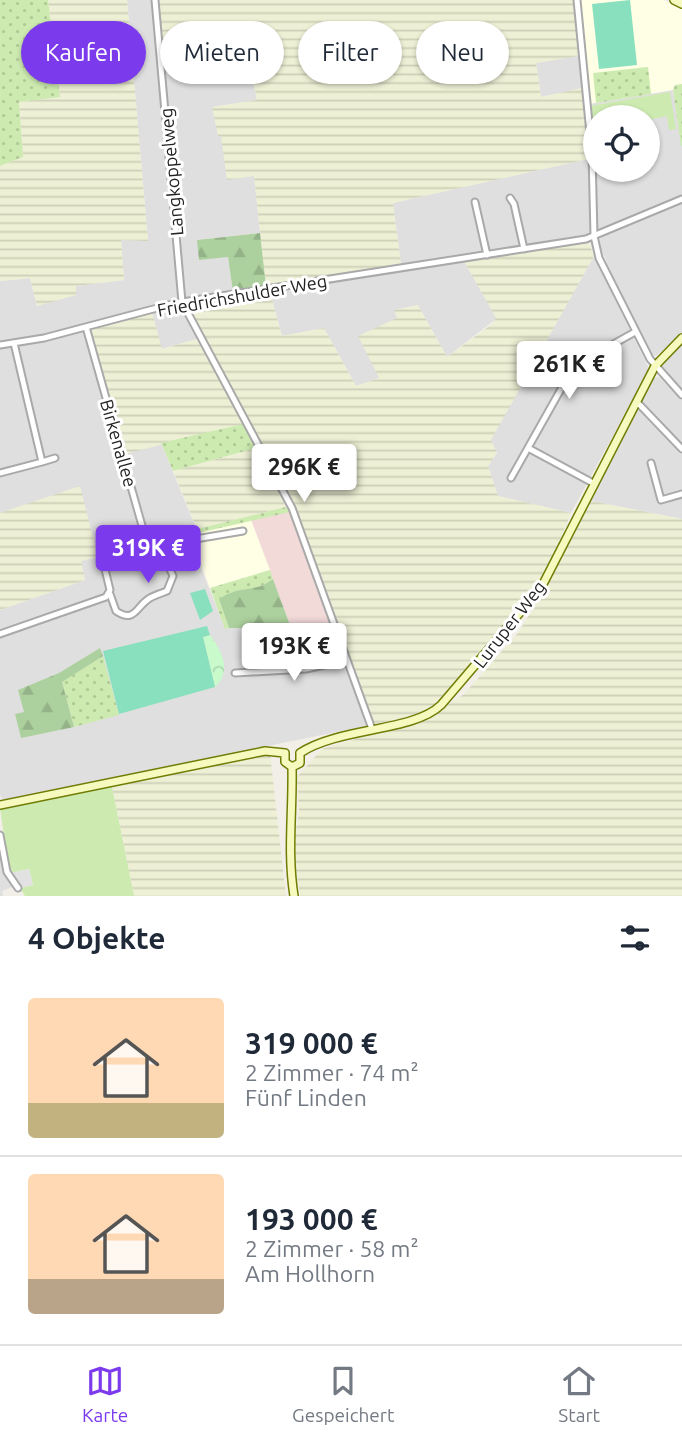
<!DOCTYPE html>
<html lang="de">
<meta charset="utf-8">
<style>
body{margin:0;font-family:Ubuntu,sans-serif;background:#f2f2f3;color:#1f2937;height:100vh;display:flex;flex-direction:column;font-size:26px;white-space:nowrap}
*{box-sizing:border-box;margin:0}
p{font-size:23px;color:#747a83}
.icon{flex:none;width:38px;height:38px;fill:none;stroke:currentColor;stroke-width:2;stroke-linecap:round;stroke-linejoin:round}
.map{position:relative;height:896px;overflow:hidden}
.details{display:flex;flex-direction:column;background:#fff;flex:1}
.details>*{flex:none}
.hud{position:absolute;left:21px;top:21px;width:640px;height:63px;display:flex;gap:14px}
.buttons{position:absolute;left:583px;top:105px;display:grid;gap:14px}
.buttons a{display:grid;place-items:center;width:77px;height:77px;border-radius:50%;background:#fff;box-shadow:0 2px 5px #0004;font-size:35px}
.price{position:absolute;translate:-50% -60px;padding:0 16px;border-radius:7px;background:#fff;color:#222;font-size:23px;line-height:46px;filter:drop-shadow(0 2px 4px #0008)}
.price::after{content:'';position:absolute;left:50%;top:42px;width:21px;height:16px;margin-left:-10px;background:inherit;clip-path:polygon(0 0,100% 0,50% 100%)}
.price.current{background:#7c3aed;color:#fff}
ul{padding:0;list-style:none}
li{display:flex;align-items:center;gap:21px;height:175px;padding:0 28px}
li+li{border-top:2px solid #e0e1e3}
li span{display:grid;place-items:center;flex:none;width:196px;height:140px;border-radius:7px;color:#555}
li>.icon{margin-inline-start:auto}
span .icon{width:84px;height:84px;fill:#fffc;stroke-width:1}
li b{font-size:30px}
h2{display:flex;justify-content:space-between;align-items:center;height:84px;padding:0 28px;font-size:30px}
.pill{padding:0 24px;border-radius:32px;background:#fff;box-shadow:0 2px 5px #0004;font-size:24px;line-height:63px}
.pill.current{background:#7c3aed;color:#fff}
.dock{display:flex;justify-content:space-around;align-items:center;height:98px;border-top:2px solid #e0e1e3;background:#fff;font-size:19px;color:#747a83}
.dock a{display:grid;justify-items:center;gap:4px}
.dock .current{color:#7c3aed}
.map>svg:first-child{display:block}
.residential{fill:#e0dfdf}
.commercial{fill:#f2dad9}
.education{fill:#ffffe5}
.farmland{fill:url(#farmland-rules)}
.grass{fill:url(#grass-dots)}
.forest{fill:url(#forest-firs)}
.park{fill:url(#park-crowns)}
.garden{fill:#cdebb0}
.pitch{fill:#88e0be}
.parking{fill:#e2e2e2}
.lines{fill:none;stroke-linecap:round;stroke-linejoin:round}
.street-casing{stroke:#a9a9a9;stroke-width:9}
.secondary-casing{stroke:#707d05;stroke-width:10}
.street{stroke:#fff;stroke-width:5}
.secondary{stroke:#f7fabf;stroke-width:7}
.labels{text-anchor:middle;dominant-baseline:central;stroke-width:6;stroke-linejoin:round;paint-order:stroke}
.street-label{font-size:18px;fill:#222;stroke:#fff}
</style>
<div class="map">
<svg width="682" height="896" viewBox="0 0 682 896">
<defs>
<pattern id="farmland-rules" width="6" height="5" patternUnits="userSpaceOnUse" patternTransform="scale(1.75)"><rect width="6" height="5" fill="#eef0d5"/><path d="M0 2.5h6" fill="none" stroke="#ccceb7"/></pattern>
<pattern id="grass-dots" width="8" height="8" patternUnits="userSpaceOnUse" patternTransform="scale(1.75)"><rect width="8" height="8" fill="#cdebb0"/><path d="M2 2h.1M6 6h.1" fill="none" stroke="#b0c997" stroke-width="1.8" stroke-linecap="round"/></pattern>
<pattern id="forest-firs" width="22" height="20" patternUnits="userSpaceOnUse" patternTransform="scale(1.75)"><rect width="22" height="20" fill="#add19e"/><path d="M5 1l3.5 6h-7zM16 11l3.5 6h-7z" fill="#95b388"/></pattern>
<pattern id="park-crowns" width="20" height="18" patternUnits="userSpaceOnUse" patternTransform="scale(1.75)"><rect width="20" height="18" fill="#c8facc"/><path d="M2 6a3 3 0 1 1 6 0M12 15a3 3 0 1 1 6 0" fill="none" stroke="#acd6af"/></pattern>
</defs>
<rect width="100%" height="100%" fill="#f2efe9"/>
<!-- residential -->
<path class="residential" d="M127,0H152L156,48L183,45L249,60L257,100L213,107L221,135L254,175L260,233L197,240L228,257L233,292L154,304L49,334L0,343V281L30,278L37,306L76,286L124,280L121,240L148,241Z
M579,56L582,88L541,97L536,62Z
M673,90L682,146V195L601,230L597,228L595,170H648V117H595V165L589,104Z
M588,159L590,234L401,265L393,203Z
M682,203V333L656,356L651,354L623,304L599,243L601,237Z
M594,256L649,369L571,513L498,496L488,466L497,453L490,440Z
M464,261L497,318L447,357L418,305L395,310L397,317L379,378L356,386L324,328L282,336L270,292Z
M180,306L197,339L161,349L152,312Z
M83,331L142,532V544L99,557L107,594L0,631V610L85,580L80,561V487L0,513V476L57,459L55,455L44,458L17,346Z
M682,343V390L661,366Z
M12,347L40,459L0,470V348Z
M659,377L682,400V519L587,500L652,378Z
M161,443L198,533L156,543L153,542L145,523L125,454Z
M190,541L225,628L331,627L341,653L339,659L347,669L366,726L3,800L0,795V637L113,597L105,565L111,557Z
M0,846L6,872L15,886L2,891L3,896H0Z"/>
<!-- commercial -->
<path class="commercial" d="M283,512H290L331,627L291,628L251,520Z"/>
<!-- education -->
<path class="education" d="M579,0H663L682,9V146L673,90L589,104Z
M251,520L270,570L210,588L191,535Z"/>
<!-- farmland -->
<path class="farmland" d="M48,0H127L148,241L121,240L124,280L76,286V295L37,306L30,278L0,281V166L23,157L19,102L60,97Z
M158,0H573L579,56L536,63L541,97L582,88L588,159L393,203L401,265L266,286L254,176L227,180L221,136H218L212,107L257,100L249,61L186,71L183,45L162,48Z
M588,241L594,256L491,440L497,453L488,466L498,496L571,513L540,588L437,705L420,715L372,724L294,508L188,306L270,292L282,336L324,328L356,386L379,378L358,336L397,318L394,310L418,305L447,357L492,324L496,318L464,261Z
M152,312L162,349L197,339L243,424L125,454L90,329Z
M256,448L286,507L197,529L173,471Z
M80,486L98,557L81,561L85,580L0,610V513Z
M587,500L682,519V896H300L293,847L299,812L297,777L322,749L428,718L464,694L517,634L546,588Z
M270,753L286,896H134L112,787Z"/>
<!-- grass -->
<path class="grass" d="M0,0H48L60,97L19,102L23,157L0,166Z
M648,67L651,94L596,103L593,73Z
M682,84V146H681L673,90L675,85Z
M243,424L256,448L173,471L161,443Z
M286,507L290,512L198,533L197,529Z
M270,570L273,579C253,594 243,584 219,599L229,628L225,629L210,588Z
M103,656L119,715L74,727L62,682Z"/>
<!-- forest -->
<path class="forest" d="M260,233L266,286L233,292L228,257L199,260L197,240Z
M273,579L291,628H229L219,599C242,584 253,594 273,579Z
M100,648L103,656L62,682L74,727L21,738L15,714L24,712L18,690L59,673Z"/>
<!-- park -->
<path class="park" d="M210,635C222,651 232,671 215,687L203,637Z"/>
<!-- garden -->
<path class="garden" d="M670,92L676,129L669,130L667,116L648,120L595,117V128L592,129L590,106Z
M112,787L134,896H25L20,888L33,885L29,869L10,873L0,809Z"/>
<!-- pitch -->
<path class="pitch" d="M630,0L637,65L599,69L592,4Z
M205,589L213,611L200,620L190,593Z
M207,626L210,635L203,637L215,687L119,714L103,651Z"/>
<!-- parking -->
<path class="parking" d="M251,657L252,669L232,671L231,659Z
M29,869L33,885L20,888L10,873Z"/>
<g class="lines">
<defs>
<path id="street" d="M155,0L182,302L292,508L372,729
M577,0L592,154L594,236L599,258L650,359L682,395
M510,198L514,204L524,249
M475,202L487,255
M86,327L148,547L243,531
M0,345L44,338L176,303L586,239L682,199
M547,351L574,366
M637,402L682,449
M528,448L593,483
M42,462L55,458
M651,463L661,500L682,494
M0,473L42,462L14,343
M511,478L574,366L635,332
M110,594L116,611C135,624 136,606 150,598C155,595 162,593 167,591L173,576L159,545
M0,634L106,597L110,590L103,561L106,557L148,547
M290,670L286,641L302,639
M235,673L306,669L347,660
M0,835L7,872L18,888"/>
<path id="secondary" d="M674,0L682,4
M285,753V762L292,767
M300,753C339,727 413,732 441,705L541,588L655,366L682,338
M292,767C293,811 287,852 294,896
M292,767L300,763V753
M0,805L265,751L285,753"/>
</defs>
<!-- street casing -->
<use href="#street" class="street-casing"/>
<!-- secondary casing -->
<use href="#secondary" class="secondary-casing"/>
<!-- street -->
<use href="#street" class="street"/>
<!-- secondary -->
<use href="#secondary" class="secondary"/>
</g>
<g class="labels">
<!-- street labels -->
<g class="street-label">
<text transform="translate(171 172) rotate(-95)">Langkoppelweg</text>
<text transform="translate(242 295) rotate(-10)">Friedrichshulder Weg</text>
<text transform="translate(119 443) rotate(74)">Birkenallee</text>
<text transform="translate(509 624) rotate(-52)">Luruper Weg</text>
</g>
</g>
</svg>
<div class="buttons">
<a><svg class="icon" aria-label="locate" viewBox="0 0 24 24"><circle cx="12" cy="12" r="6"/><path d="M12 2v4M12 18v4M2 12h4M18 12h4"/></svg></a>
</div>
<b class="price" style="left:569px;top:401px">261K €</b>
<b class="price" style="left:304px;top:504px">296K €</b>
<b class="price current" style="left:148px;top:585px">319K €</b>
<b class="price" style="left:294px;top:683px">193K €</b>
<div class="hud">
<a class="pill current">Kaufen</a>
<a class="pill">Mieten</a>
<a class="pill">Filter</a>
<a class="pill">Neu</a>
</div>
</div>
<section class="details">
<h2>4 Objekte<svg class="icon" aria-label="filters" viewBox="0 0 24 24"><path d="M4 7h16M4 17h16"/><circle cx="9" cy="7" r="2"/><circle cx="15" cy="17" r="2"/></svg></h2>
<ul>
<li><span style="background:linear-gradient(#ffd9b3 75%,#c2b280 0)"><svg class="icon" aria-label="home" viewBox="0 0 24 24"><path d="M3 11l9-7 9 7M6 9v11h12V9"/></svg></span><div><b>319 000 €</b><p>2 Zimmer · 74 m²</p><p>Fünf Linden</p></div></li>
<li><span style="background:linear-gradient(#ffd9b3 75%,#b9a48a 0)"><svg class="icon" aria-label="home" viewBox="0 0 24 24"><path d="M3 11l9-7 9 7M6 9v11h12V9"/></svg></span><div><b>193 000 €</b><p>2 Zimmer · 58 m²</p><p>Am Hollhorn</p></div></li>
</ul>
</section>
<nav class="dock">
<a class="current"><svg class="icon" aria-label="map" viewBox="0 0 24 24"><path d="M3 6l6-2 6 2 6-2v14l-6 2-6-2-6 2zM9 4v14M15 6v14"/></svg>Karte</a>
<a><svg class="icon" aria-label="saved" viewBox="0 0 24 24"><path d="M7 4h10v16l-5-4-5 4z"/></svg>Gespeichert</a>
<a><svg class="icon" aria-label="home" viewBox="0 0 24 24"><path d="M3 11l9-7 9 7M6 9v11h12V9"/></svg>Start</a>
</nav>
